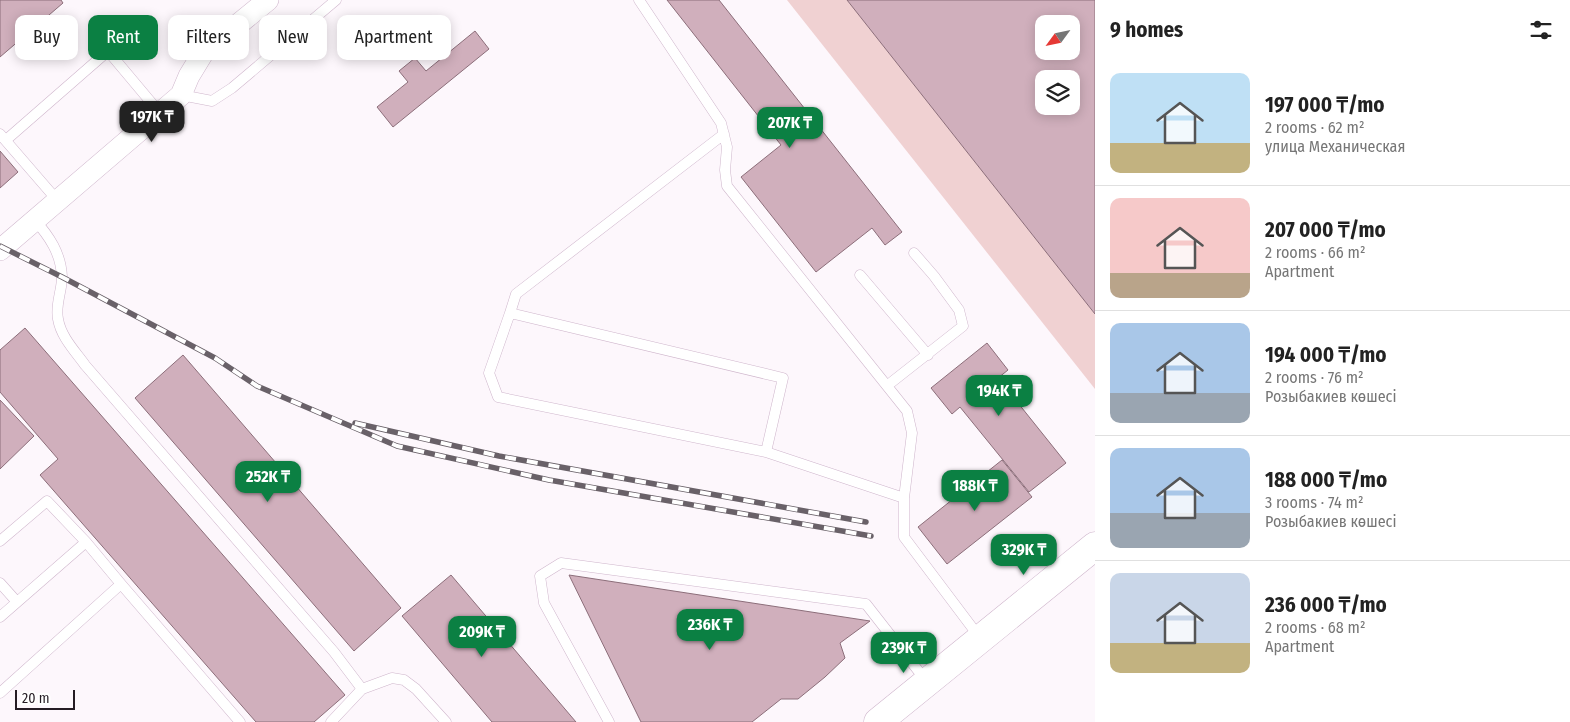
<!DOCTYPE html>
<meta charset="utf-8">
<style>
body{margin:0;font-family:"Fira Sans Condensed",sans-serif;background:#f6f6f6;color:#222;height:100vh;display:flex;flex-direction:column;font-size:19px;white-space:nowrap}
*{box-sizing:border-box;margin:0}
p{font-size:16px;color:#767676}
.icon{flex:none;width:28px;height:28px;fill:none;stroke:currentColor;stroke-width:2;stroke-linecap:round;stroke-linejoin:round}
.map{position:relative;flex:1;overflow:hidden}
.sheet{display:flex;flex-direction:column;background:#fff;width:475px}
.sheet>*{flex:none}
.top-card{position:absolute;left:15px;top:15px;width:475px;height:45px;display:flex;gap:10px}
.needle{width:32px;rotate:237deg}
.fabs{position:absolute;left:1035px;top:15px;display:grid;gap:10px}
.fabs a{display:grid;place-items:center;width:45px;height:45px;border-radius:10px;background:#fff;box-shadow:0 2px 12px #0003;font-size:25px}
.scale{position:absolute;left:15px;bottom:12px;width:60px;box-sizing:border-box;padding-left:5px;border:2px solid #251c24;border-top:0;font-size:14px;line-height:18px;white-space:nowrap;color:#251c24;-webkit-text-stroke:4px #fff;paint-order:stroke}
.price{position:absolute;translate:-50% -42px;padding:0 11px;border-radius:10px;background:#0b8043;color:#fff;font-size:16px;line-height:32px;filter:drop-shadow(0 1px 2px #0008)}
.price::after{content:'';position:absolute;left:50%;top:30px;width:15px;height:11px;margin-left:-8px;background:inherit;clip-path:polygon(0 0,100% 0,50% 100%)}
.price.active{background:#222;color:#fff}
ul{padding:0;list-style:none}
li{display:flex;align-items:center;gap:15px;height:125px;padding:0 15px}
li+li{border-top:1px solid #e0e0e0}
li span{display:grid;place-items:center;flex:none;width:140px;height:100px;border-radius:10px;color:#555}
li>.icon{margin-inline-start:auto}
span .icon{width:60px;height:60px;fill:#fffc;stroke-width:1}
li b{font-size:21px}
h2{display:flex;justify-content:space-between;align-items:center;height:60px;padding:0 15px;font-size:21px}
.chip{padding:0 18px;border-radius:10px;background:#fff;box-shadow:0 2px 12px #0003;font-size:18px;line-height:45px}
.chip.active{background:#0b8043;color:#fff}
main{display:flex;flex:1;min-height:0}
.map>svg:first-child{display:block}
.green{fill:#f0d1d2}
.building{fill:#d0afbc;stroke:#8c6e7a;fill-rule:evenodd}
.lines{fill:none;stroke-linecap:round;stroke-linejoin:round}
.service-casing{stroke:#cfb6cc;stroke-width:11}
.minor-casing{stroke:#cfb6cc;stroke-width:22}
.secondary-casing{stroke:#cfb6cc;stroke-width:29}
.service{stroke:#fff;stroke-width:10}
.minor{stroke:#fff;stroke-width:21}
.secondary{stroke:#fff;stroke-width:28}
.rail-casing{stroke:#696168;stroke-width:5.5}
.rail{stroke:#fff;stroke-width:4;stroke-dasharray:11;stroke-linecap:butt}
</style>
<main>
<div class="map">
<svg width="1095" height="722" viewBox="0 0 1095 722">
<rect width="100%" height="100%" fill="#fdf7fc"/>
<!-- green -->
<path class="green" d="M787,0H847L1095,314V389Z"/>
<!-- building -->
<path class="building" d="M0,0H61L63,3L0,57Z
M667,0H719L902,232L885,245L872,228L816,272L741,177L781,145Z
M847,0H1095V314ZM1044,24H1071V51H1044ZM1044,79H1071V106H1044Z
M475,31L489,49L393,127L377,107L408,82L399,71L415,58L426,71Z
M0,151L18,172L0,188Z
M25,328L345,695L314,722H256L40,475L58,459L0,392V350Z
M987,343L1008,370L998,378L1066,463L1029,492L960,407L952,414L931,388Z
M183,355L401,608L354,651L135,398Z
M0,400L34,436L0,469Z
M1002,460L1032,497L947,564L918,527Z
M451,575L576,722H492L402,616Z
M569,575L870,621L840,643L845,658L825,677L798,699H781L752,722H641Z"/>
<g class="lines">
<defs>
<path id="service" d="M639,0L721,123L727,147L725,170L727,186L907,411L912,433L904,498V537L980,638
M181,95L212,101L232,88L336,0
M0,134L57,200
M6,140L108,51L160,113
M34,219C49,236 61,253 62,277C62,291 55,305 58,319C61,337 75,351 85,365L334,652L362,689
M860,275L928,355
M510,313L516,294L724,134
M888,385L963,326L959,310L934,276L914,253
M766,452L783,378L510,313L489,373L498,397L766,452L904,498
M0,541L47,501L86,542
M0,583L17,602
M0,617L86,542L121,584
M0,693L121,584L240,722
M331,722L362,689L392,678L404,680L416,689L446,722
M609,722L544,603L540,576L561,563L866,604L927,682"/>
<path id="minor" d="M0,250L181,95L189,76L203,53L268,0"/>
<path id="secondary" d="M878,722L1095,546"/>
</defs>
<!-- service casing -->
<use href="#service" class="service-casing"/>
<!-- minor casing -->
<use href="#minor" class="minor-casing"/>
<!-- secondary casing -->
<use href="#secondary" class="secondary-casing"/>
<!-- service -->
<use href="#service" class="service"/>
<!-- minor -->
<use href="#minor" class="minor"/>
<!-- secondary -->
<use href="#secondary" class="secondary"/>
<defs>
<path id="rail" d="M0,246L62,277L215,358L257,386L397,446L549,480L871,536
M355,423L499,456L866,522"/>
</defs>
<!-- rail casing -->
<use href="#rail" class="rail-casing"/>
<!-- rail -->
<use href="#rail" class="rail"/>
</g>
</svg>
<div class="fabs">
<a><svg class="needle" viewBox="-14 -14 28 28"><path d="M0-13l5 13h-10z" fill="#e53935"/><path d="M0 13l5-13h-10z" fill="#767676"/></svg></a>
<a><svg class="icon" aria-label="layers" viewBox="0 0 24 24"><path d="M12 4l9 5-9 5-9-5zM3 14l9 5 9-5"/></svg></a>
</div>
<div class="scale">20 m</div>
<b class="price active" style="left:152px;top:143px">197K ₸</b>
<b class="price" style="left:790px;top:149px">207K ₸</b>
<b class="price" style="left:999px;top:417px">194K ₸</b>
<b class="price" style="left:268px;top:503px">252K ₸</b>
<b class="price" style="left:975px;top:512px">188K ₸</b>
<b class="price" style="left:1024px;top:576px">329K ₸</b>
<b class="price" style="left:710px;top:651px">236K ₸</b>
<b class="price" style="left:482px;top:658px">209K ₸</b>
<b class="price" style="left:904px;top:674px">239K ₸</b>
<div class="top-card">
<a class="chip">Buy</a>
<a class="chip active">Rent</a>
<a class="chip">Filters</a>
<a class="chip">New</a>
<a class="chip">Apartment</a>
</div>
</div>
<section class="sheet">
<h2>9 homes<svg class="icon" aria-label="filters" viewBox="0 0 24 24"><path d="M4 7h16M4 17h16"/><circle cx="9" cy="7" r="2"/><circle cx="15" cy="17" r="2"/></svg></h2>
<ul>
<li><span style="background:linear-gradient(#bfe0f5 70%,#c2b280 0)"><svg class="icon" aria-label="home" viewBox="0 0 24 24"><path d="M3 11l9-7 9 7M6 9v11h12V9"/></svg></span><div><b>197 000 ₸/mo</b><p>2 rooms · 62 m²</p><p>улица Механическая</p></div></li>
<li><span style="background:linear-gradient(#f6c9c9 75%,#b9a48a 0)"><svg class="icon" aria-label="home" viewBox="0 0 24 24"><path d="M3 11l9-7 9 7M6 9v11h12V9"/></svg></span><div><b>207 000 ₸/mo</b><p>2 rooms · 66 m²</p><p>Apartment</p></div></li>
<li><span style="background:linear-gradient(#a9c7e8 70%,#9aa5b1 0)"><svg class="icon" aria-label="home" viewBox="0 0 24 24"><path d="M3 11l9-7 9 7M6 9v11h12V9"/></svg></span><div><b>194 000 ₸/mo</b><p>2 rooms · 76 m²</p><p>Розыбакиев көшесі</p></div></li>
<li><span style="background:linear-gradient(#a9c7e8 65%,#9aa5b1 0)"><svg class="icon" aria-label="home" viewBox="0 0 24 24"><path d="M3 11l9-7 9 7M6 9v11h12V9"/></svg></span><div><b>188 000 ₸/mo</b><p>3 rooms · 74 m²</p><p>Розыбакиев көшесі</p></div></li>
<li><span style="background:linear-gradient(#c9d6e8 70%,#c2b280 0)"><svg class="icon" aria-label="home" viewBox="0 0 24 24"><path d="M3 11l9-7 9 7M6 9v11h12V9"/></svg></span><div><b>236 000 ₸/mo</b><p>2 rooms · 68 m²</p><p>Apartment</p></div></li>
</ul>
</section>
</main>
